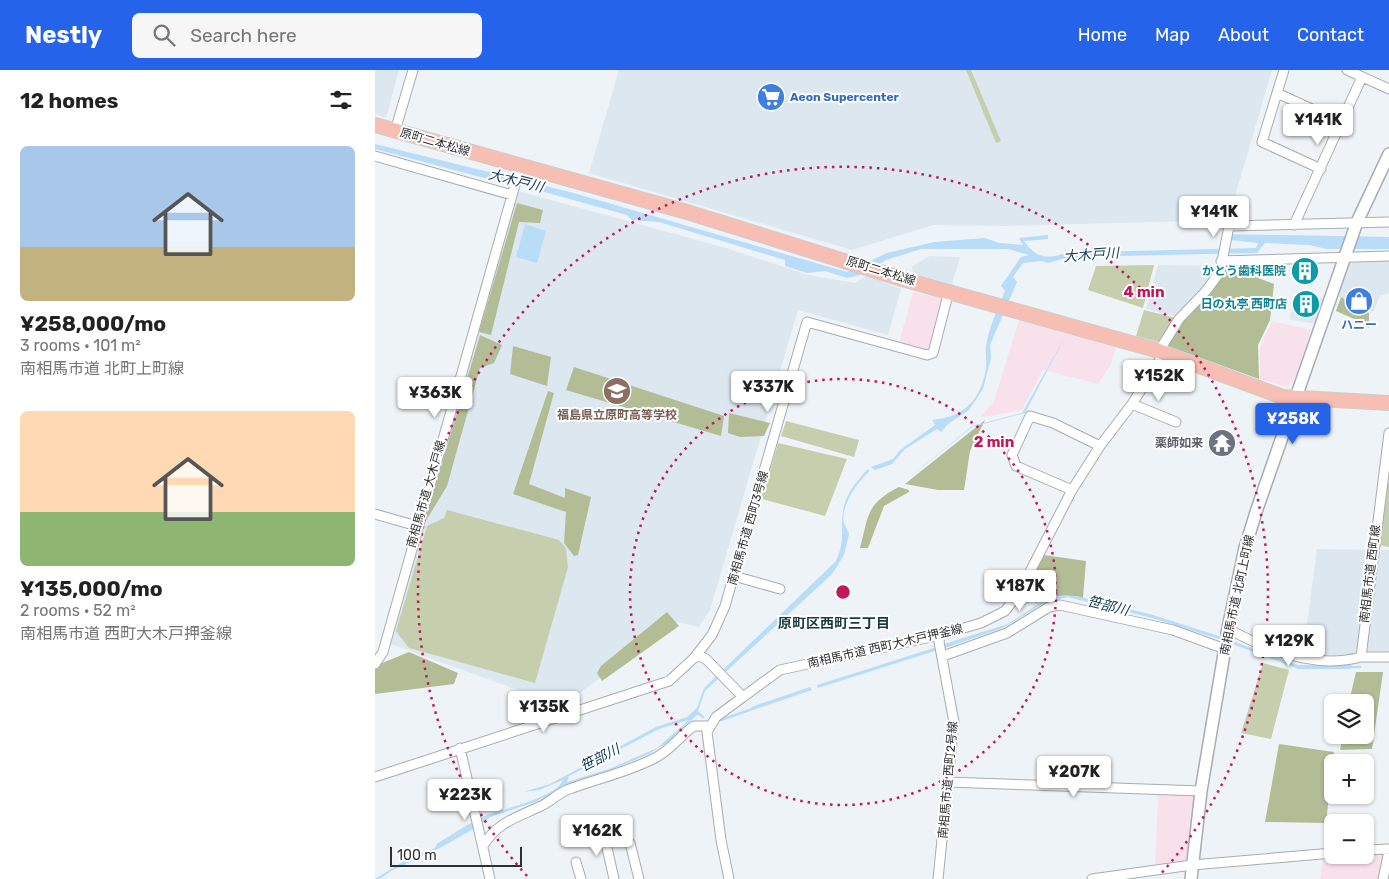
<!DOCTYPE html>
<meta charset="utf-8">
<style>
body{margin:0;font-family:Rubik,"Noto Sans JP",sans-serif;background:#f6f6f6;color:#222;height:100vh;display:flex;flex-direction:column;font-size:19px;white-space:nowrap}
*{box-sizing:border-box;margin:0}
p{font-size:16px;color:#767676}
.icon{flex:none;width:28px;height:28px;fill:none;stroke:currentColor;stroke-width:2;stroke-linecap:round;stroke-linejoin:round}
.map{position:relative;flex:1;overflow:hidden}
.details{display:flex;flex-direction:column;background:#fff;width:375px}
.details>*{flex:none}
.tools{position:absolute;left:949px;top:624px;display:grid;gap:10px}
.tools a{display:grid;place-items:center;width:50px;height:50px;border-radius:8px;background:#fff;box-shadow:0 1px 4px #0004;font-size:25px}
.scale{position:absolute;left:15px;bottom:12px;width:132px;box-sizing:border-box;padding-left:5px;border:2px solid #2e3031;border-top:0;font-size:14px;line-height:18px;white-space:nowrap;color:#2e3031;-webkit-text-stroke:4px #fff;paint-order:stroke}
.price{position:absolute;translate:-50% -42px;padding:0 11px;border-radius:5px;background:#fff;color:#222;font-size:16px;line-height:32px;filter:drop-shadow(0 1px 2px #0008)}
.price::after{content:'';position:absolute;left:50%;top:30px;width:15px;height:11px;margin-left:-8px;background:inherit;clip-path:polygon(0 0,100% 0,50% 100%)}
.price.current{background:#2563eb;color:#fff}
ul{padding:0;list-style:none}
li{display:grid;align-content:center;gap:10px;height:265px;padding:0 20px}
li span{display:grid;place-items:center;height:155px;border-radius:8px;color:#555}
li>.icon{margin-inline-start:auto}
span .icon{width:90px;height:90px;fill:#fffc;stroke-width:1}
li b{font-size:21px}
h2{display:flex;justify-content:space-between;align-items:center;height:60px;padding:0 20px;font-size:21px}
header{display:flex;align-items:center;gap:30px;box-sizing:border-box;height:70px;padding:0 25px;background:#2563eb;color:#fff}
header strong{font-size:24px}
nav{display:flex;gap:28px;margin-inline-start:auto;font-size:18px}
.search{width:350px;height:45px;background:#f6f6f6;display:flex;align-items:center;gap:12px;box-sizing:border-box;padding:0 18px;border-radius:8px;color:#767676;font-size:19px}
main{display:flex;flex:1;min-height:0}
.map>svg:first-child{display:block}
.built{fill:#dce7f0}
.industrial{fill:#f9e1ec}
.green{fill:#c5cfad}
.forest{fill:#b2bd96}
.water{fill:#b9dcf9;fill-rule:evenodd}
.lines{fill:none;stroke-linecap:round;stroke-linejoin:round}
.stream{stroke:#b9dcf9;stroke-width:2.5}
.minor-casing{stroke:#a8acb0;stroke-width:11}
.tertiary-casing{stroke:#a8acb0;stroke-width:14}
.primary-casing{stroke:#cdcdce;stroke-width:16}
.minor{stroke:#fff;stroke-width:9}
.tertiary{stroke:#fff;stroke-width:11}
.primary{stroke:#f7beb3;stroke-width:14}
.ring{fill:none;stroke:#c2185b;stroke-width:2.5;stroke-dasharray:2.5 5}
.labels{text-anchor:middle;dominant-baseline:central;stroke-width:4;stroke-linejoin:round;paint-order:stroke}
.shop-label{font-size:12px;font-weight:bold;fill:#366cbe;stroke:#fff;text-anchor:start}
.street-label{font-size:12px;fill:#2e3031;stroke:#fff}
.culture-label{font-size:12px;font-weight:bold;fill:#0d838f;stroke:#fff;text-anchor:end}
.education-label{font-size:12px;font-weight:bold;fill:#785e54;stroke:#fff}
.worship-label{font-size:12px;font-weight:bold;fill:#5b616d;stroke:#fff;text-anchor:end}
.water-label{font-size:14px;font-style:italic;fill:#0e3854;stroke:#fff}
.neighbourhood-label{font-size:14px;font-weight:bold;fill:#183a3f;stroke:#fff}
.centre{fill:#c2185b;stroke:#fff;stroke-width:2.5}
.ring-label{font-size:15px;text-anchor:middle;font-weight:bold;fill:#c2185b;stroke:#fff;stroke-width:4;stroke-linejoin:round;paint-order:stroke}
</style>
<header>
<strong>Nestly</strong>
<div class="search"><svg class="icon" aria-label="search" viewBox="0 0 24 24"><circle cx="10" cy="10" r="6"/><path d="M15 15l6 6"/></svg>Search here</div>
<nav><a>Home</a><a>Map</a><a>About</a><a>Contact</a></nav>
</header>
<main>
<section class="details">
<h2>12 homes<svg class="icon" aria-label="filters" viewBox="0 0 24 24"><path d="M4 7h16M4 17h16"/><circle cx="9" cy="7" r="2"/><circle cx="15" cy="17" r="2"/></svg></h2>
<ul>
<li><span style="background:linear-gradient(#a9c7e8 65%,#c2b280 0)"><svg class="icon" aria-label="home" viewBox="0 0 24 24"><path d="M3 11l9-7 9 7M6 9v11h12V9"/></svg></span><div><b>¥258,000/mo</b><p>3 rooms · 101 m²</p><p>南相馬市道 北町上町線</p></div></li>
<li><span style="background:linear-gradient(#ffd9b3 65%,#8fb573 0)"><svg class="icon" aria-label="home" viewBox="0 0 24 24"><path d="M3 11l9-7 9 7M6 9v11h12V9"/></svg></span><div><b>¥135,000/mo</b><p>2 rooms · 52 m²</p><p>南相馬市道 西町大木戸押釜線</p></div></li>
</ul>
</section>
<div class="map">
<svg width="1014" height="809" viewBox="0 0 1014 809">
<rect width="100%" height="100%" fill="#eef3f7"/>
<!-- built -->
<path class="built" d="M0,0H24L11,48L0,44Z
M244,0H897L853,150L631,156L558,155L477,180L214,103Z
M143,121L351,178L433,205L480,213L494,204L508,207L507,212L526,219L513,265L423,240L335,540L324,557L302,552L199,627L177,632L13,573Z
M555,186L585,187L577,214L538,204L537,196Z
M1014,188V223L1005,226L998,242L963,226L951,256L914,249L923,221L953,230L964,190Z
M783,195L839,196L837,206L827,221L802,247L771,239Z
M942,479L1014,480V582L997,581L979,586L928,585Z"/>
<!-- industrial -->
<path class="industrial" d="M538,222L567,228L554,277L551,281L524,273Z
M645,247L741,277L736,294L723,314L668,300L647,340L605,348L619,331Z
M897,251L936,260L922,304L913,317L885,309V277Z
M820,724L812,793L780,796L783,725Z
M1009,780L1004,809H945L948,789L990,785V783Z"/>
<!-- green -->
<path class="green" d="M591,0H596L626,71L621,73Z
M779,195L768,238L713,220L721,196Z
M769,240L801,248L784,272L761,266Z
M411,351L484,370L479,387L406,366Z
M403,373L472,389L450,446L387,429Z
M1011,413H1014V477L1004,475Z
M72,440L184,470L191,478L193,497L160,613L34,578L21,561L52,456L69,448Z
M888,593L914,600L896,669L866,663Z"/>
<!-- forest -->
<path class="forest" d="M142,133L168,140L165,153L144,152L116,265L104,262Z
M849,195L899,214L895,250L883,275L884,309L790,275C806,249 827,223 850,204Z
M966,227L994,243V258L986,254V252L961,241Z
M105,265L127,275L119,293L105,298L72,416L49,454Z
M138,276L176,287L172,316L135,304Z
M199,297L349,346L346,366L191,320Z
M173,321L179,323L154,414L190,428V418L216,427L203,485L199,486L189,473L191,442L138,424Z
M354,343L395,353L389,366L365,367L353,363Z
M610,350L595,381L589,420H563L530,414Z
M524,417L534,420V422L509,436L493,478H485C494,444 491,434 524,417Z
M669,485L711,491L708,528C690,523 678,526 661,533L650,522Z
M292,542L304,556L227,611L222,603L226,596Z
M34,582L83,603L79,614L0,624V596Z
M981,602H1008L997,679L965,680L968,665H990V632H974Z
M904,674L959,682L951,753L890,752Z"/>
<!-- water -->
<path class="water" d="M0,74L195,122L472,202L512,183L559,172L610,168L624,173L648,175L644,168L673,165V169L649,171C670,202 690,176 713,182L881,178L883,173L847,169L848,164L1014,167V179H952L934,175L890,173L882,183L694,187L673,193L667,191L648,193L638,207L642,212L615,275L616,288L608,319L594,340L573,354L566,362L562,359L530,379L517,394L500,400L496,397L518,389L525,380L560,355L557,350C590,347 605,330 611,299C612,291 610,283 611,276C614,257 623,238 630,221L626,216L646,187L654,185L633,179H546L511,190L485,205L472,208L450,201L432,203L410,196V190L284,152L257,150L252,145L120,108L113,109L0,79Z
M150,154L171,161L162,193L141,187Z
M691,265L650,343L597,357L530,411L597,356L647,343Z
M493,399L495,401C483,411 465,436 469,453C470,457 473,460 474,464L469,485L457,504L330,621L323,641L326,645H322L293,672L274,684L237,700L201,711L160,732L115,747L107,754L67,777L16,801L5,809H0L34,788L60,778L62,774C76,765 91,755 105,748C124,739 180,729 188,710L164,720L148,722L175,714L281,657L312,647L322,638L329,618L461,491C475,462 457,445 480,414C485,409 487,404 493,399ZM314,650L282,678L234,699L192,712L194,706L284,659Z
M681,526H701L778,545L847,567V570L777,548L693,527L669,533L628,558L570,578L569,574L633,554L666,532Z
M860,572L923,595H977L975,599H923L860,575Z
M562,577L563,580L443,618L442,615Z
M435,617L437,620L378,640L376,637Z"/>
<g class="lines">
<!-- stream -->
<path class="stream" d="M846,568L862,574
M973,597H985
M323,643L328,647
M346,650L380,638"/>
<defs>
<path id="minor" d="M909,0L887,72L946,99
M972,0L1014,19
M902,23L965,52
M20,61L38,0
M0,86L137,125
M919,155L987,7
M846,191L1014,186
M784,281L804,249L831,221L845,202L854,156L1014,152
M757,334L801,352
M1014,363L986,587H1014
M697,420L641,396L637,385L655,346L678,353L725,376
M0,444L42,456
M359,506L405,519
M859,562C897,582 943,599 986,587
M568,586L632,563L674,537L685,535L798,560L850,579
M0,594L8,582L145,97
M368,627L405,600L565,565L606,553L630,541L644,523L697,420L725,376L757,334L786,288
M85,678L115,809
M0,707L294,611L319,588
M572,712L826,721
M228,760L239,809
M255,773L264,809
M108,776C122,752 143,747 166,736C175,732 182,724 192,720C221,709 250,703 278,689C297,680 304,666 319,656H334
M990,780L1014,779
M201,792L206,809
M354,809L346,770L332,662L341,647L368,627L331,589L324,586L319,588L337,565L350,536L429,262L432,252L552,285L558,283L574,221
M563,809L579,652L564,572L565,565
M717,809L817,795L958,783
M1008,809L1014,781"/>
<path id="tertiary" d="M852,563L870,478L882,439L982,152L1014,84
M816,809L826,721L850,578"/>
<path id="primary" d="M0,55L312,142L527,209L781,280L908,327L1014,333"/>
</defs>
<!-- minor casing -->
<use href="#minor" class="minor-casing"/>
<!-- tertiary casing -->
<use href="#tertiary" class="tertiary-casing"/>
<!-- primary casing -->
<use href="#primary" class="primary-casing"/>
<!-- minor -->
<use href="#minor" class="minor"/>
<!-- tertiary -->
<use href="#tertiary" class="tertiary"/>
<!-- primary -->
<use href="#primary" class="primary"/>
</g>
<!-- distance rings -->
<g class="ring">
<circle cx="468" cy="522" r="213"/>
<path d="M152 806A425 425 0 1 1 784 806"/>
</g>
<!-- icons -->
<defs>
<symbol id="supermarket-disc" viewBox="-11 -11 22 22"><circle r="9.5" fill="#3f7fe0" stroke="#fff"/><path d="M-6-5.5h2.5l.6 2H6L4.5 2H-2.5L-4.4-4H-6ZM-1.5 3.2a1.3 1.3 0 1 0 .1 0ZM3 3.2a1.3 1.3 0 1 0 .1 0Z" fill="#fff"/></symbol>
<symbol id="building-disc" viewBox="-11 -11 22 22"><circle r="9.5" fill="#0f9aa8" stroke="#fff"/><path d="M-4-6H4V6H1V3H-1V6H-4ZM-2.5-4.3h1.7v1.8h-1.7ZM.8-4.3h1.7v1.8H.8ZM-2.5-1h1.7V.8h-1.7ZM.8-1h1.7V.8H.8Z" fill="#fff"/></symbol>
<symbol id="shop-disc" viewBox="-11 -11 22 22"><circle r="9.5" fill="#3f7fe0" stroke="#fff"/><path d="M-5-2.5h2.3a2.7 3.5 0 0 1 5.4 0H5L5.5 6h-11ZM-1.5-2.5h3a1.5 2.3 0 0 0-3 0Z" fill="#fff"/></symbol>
<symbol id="school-disc" viewBox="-11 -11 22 22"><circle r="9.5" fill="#8d6e63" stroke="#fff"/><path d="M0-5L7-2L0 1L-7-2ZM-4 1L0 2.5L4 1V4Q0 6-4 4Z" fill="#fff"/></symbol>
<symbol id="temple-disc" viewBox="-11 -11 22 22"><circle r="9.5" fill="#6b7280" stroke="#fff"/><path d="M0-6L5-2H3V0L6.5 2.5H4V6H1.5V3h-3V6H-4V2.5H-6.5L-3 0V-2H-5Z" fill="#fff"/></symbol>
</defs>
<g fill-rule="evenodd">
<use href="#supermarket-disc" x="380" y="11" width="32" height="32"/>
<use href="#building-disc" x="914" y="185" width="32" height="32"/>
<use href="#shop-disc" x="968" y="215" width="32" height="32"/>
<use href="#building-disc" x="915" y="218" width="32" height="32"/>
<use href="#school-disc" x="226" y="305" width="32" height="32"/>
<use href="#temple-disc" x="831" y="357" width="32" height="32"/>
</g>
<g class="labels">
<!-- shop labels -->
<g class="shop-label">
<text x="415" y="27">Aeon Supercenter</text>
<text x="984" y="255" text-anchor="middle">ハニー</text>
</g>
<!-- street labels -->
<g class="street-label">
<text transform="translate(60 72) rotate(16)">原町二本松線</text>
<text transform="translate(506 201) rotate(17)">原町二本松線</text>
<text transform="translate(51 424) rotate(-74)">南相馬市道 大木戸線</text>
<text transform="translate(373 458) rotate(-74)">南相馬市道 西町3号線</text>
<text transform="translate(995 504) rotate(-83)">南相馬市道 西町線</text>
<text transform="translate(862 525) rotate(-78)">南相馬市道 北町上町線</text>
<text transform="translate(510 576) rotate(-13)">南相馬市道 西町大木戸押釜線</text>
<text transform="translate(573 710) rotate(-85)">南相馬市道 西町2号線</text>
</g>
<!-- culture labels -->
<g class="culture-label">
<text x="911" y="201">かとう歯科医院</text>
<text x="912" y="234">日の丸亭 西町店</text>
</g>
<!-- education labels -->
<g class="education-label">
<text x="242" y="345">福島県立原町高等学校</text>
</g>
<!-- worship labels -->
<g class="worship-label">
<text x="828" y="373">薬師如来</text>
</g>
<!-- water labels -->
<g class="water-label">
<text transform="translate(141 111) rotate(14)">大木戸川</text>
<text transform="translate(716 185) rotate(-4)">大木戸川</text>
<text transform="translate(733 536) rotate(14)">笹部川</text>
<text transform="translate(225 688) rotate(-27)">笹部川</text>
</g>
<!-- neighbourhood labels -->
<g class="neighbourhood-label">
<text x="459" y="553">原町区西町三丁目</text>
</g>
</g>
<circle cx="468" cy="522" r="8" class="centre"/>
<g class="ring-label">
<text x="769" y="227">4 min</text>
<text x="619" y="377">2 min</text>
</g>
</svg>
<div class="tools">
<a><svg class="icon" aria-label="layers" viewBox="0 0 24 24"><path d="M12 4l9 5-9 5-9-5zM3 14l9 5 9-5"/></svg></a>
<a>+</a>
<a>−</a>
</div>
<div class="scale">100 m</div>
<b class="price" style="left:943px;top:76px">¥141K</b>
<b class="price" style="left:839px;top:168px">¥141K</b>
<b class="price" style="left:784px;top:332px">¥152K</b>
<b class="price" style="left:393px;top:343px">¥337K</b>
<b class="price" style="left:60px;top:349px">¥363K</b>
<b class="price current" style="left:918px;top:375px">¥258K</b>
<b class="price" style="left:645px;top:542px">¥187K</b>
<b class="price" style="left:914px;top:597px">¥129K</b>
<b class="price" style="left:169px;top:663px">¥135K</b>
<b class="price" style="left:699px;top:728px">¥207K</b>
<b class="price" style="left:90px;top:751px">¥223K</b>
<b class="price" style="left:222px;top:787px">¥162K</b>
</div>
</main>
